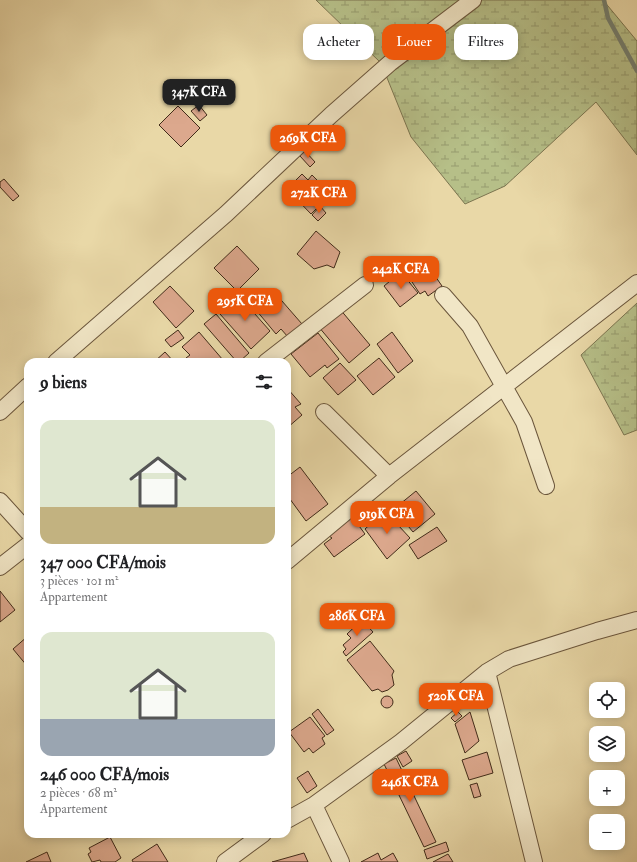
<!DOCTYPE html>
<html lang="fr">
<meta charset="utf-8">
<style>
body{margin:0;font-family:"IM FELL Double Pica",serif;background:#f6f6f6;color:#202124;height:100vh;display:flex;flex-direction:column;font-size:15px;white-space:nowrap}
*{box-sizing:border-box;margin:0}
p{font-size:13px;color:#757577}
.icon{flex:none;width:22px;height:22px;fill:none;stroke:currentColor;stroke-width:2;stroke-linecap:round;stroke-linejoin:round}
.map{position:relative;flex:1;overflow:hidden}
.sheet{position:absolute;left:24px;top:358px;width:267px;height:480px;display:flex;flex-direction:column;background:#fff;border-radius:12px;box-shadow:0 2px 10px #0003}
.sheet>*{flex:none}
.banner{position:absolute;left:303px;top:24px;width:274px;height:36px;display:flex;gap:8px}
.fabs{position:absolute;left:589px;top:682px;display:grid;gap:8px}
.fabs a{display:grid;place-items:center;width:36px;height:36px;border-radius:8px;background:#fff;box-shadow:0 2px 10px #0003;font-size:20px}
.price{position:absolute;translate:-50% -34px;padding:0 9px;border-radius:8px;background:#ea580c;color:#fff;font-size:13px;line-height:26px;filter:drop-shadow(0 1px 2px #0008)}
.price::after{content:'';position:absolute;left:50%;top:24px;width:12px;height:9px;margin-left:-6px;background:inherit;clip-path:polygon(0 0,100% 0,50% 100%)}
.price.current{background:#222;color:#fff}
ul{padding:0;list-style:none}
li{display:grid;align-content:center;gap:8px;height:212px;padding:0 16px}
li span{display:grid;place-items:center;height:124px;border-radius:12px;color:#555}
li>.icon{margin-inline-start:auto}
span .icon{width:72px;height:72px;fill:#fffc;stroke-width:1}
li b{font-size:17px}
h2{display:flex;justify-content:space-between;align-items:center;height:48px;padding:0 16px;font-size:17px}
.pill{padding:0 14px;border-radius:12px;background:#fff;box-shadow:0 2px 10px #0003;font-size:14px;line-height:36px}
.pill.current{background:#ea580c;color:#fff}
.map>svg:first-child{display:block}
.wetland{fill:url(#wetland-marsh);stroke:#7c7550}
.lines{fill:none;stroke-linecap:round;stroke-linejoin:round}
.stream{stroke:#758071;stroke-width:4.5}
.building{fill:#dca88d;stroke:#412b19}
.street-casing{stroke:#6b563c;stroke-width:18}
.street{stroke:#f1e6c6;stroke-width:16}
</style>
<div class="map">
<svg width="637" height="862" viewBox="0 0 637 862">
<defs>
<pattern id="wetland-marsh" width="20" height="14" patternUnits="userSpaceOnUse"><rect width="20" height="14" fill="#b6bf88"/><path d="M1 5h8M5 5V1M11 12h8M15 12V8" fill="none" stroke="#969b6e"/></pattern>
</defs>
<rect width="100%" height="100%" fill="#e9d8a7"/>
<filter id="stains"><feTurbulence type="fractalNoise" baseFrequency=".005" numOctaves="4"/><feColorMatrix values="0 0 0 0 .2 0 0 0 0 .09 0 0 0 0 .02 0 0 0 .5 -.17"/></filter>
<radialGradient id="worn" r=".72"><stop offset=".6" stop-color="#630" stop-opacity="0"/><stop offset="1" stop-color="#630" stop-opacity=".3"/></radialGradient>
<!-- wetland -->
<path class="wetland" d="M316,0H603L637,41V155L596,102L505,186L465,204L411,137L381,63Z
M637,303V430L624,435L581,355Z"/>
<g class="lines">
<!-- stream -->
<path class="stream" d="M604,0L608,18L637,71"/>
</g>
<!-- building -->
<path class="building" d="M199,105L207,115L200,121L191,111Z
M178,106L200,128L181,147L159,125Z
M305,151L315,162L310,167L300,156Z
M302,174L308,180L312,175L331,194L311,214L287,189Z
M4,179L19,196L13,201L0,187V182Z
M320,206L326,213L318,221L312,215Z
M316,231L340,252L334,268L327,265L314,269L297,254Z
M237,246L259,269L237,291L214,268Z
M424,260L442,286L428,296L425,291L420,294L406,273Z
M396,263L401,270L395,275L390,268Z
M401,272L418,293L400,307L384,286Z
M170,286L194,311L176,328L153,302Z
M275,293L302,324L288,337L281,329L276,334L256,310Z
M239,296L270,331L251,349L220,314Z
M339,308L370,345L349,363L318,326Z
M216,314L249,353L239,362H237L204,324Z
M178,330L184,338L171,347L165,340Z
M199,332L223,360L221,362H190L186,358L190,355L182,347Z
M392,332L413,361L398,373L377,344Z
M318,333L339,359L327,368L325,365L310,377L291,354Z
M165,352L174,362H154Z
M379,358L395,377L373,395L357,376Z
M340,363L356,380L338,395L323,378Z
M287,388L301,404L295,407L302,415L287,428Z
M300,467L328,504L306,521L287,495V477Z
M416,491L435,514L413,532L394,509Z
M385,511L410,538L387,559L365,529Z
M351,515L365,534L334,557L324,544L332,538L326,534Z
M437,527L447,541L418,559L409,545Z
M0,591L15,610L0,622Z
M362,620L373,632L346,656L343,652L346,649L343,645L351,638L347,634Z
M28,636V667L13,649Z
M370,641L394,671L392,675L394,685L388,690L382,692L378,689L372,691L347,660Z
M381 702a6 6 0 1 1 12 0a6 6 0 1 1-12 0Z
M318,709L334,730L327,735L312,714Z
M458,712L462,716L455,722L451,718Z
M470,712L479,741L465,753L455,724Z
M310,717L325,736L322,738L325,744L313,753L309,748L304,752L289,732Z
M406,751L412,761L403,767L397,756Z
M487,752L493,773L469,780L462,760Z
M396,758L436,842L424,847L384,764Z
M308,771L317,786L307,793L297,778Z
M477,783L481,796L474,798L470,785Z
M110,837L121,858L115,862H101L100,860L92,862L88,854L91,852L89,848Z
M446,842L449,851L427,859L424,850Z
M157,844L168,862H133L132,860Z
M47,852L51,862H26Z
M304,853L308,862H272Z
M378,853L381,860L393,853L398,862H361Z
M448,854L453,862H433Z"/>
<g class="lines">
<defs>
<path id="street" d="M443,295L470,326L524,422L546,486
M56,362L226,214L331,115L390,63L473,0
M266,362L365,285
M0,412L28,386
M324,412L389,476
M0,501L28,532
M287,561L389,476L637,283
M0,567L28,545
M487,672L534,862
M314,805L341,862
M287,820L314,805L401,742L487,672L509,659L597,631L637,620
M225,862L263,834"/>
</defs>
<!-- street casing -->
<use href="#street" class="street-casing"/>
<!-- street -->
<use href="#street" class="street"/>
</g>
<rect width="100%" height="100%" filter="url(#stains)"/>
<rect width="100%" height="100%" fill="url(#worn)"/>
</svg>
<div class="fabs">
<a><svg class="icon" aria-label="locate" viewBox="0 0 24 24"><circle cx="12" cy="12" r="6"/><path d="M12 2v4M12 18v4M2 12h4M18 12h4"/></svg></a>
<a><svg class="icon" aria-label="layers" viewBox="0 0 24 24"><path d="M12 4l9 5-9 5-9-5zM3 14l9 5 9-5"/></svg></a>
<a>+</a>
<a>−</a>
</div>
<b class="price current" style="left:199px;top:113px">347K CFA</b>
<b class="price" style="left:308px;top:159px">269K CFA</b>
<b class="price" style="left:319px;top:214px">272K CFA</b>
<b class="price" style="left:401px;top:290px">242K CFA</b>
<b class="price" style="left:245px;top:322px">295K CFA</b>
<b class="price" style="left:387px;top:535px">919K CFA</b>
<b class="price" style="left:357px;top:637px">286K CFA</b>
<b class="price" style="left:456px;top:717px">520K CFA</b>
<b class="price" style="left:410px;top:803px">246K CFA</b>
<div class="banner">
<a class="pill">Acheter</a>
<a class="pill current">Louer</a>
<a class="pill">Filtres</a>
</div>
<section class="sheet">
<h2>9 biens<svg class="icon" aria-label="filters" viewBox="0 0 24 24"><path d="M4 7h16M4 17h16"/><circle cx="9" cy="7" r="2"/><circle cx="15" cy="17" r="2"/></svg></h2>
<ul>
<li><span style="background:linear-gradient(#dfe7d0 70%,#c2b280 0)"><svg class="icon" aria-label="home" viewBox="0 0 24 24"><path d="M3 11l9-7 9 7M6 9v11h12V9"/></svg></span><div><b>347 000 CFA/mois</b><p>3 pièces · 101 m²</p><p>Appartement</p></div></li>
<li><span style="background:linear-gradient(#dfe7d0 70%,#9aa5b1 0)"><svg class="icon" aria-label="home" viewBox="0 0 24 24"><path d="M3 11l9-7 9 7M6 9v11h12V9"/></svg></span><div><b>246 000 CFA/mois</b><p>2 pièces · 68 m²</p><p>Appartement</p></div></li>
</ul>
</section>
</div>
